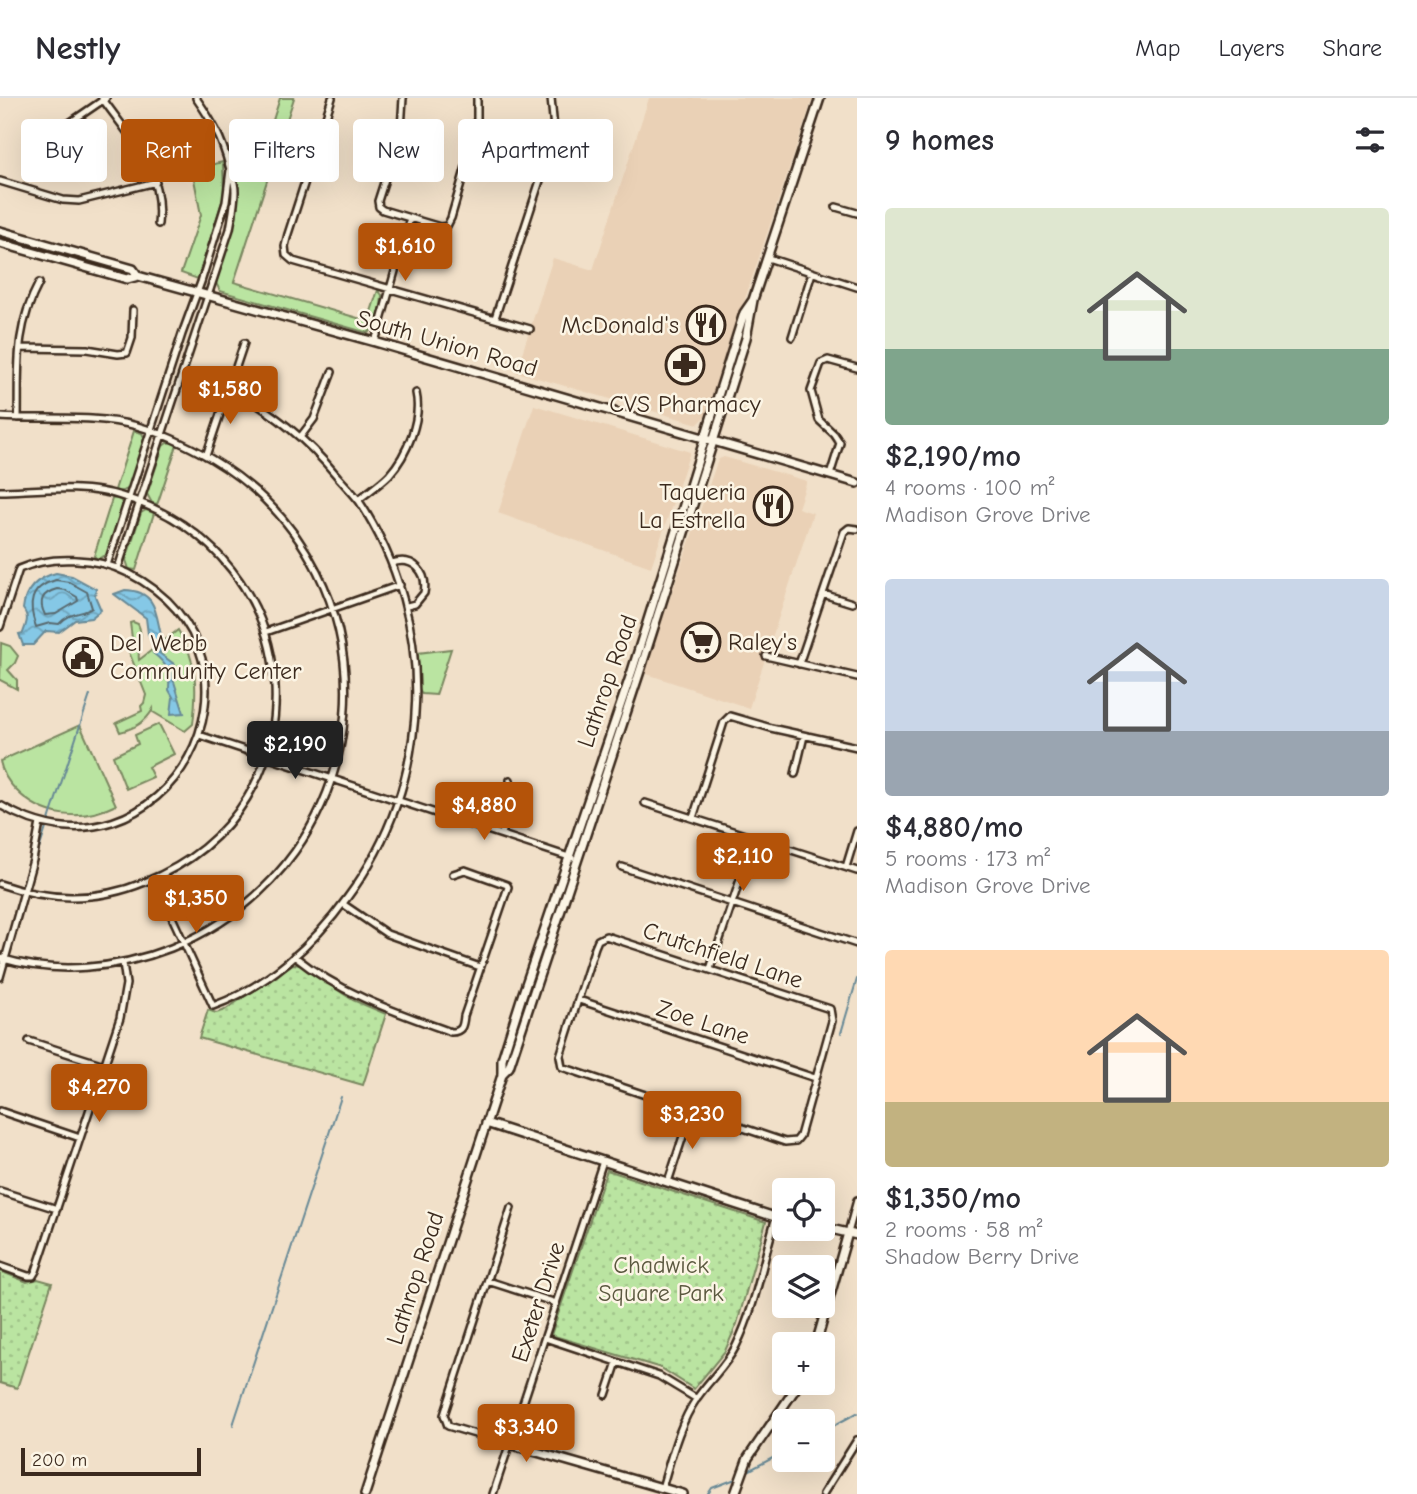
<!DOCTYPE html>
<meta charset="utf-8">
<style>
body{margin:0;font-family:"Comic Neue",sans-serif;background:#f7f7f7;color:#2b2b33;height:100vh;display:flex;flex-direction:column;font-size:26px;white-space:nowrap}
*{box-sizing:border-box;margin:0}
p{font-size:23px;color:#7c7c81}
.icon{flex:none;width:38px;height:38px;fill:none;stroke:currentColor;stroke-width:2;stroke-linecap:round;stroke-linejoin:round}
.map{position:relative;flex:1;overflow:hidden}
.sheet{display:flex;flex-direction:column;background:#fff;width:560px}
.sheet>*{flex:none}
.banner{position:absolute;left:21px;top:21px;width:665px;height:63px;display:flex;gap:14px}
.buttons{position:absolute;left:772px;top:1080px;display:grid;gap:14px}
.buttons a{display:grid;place-items:center;width:63px;height:63px;border-radius:7px;background:#fff;box-shadow:0 7px 28px #0002;font-size:35px}
.scale{position:absolute;left:21px;bottom:18px;width:180px;box-sizing:border-box;padding-left:7px;border:4px solid #3b2a1e;border-top:0;font-size:19px;line-height:24px;white-space:nowrap;color:#3b2a1e;-webkit-text-stroke:5px #fcf5e5;paint-order:stroke}
.price{position:absolute;translate:-50% -60px;padding:0 16px;border-radius:7px;background:#b45309;color:#fff;font-size:23px;line-height:46px;filter:drop-shadow(0 2px 4px #0008)}
.price::after{content:'';position:absolute;left:50%;top:42px;width:21px;height:16px;margin-left:-10px;background:inherit;clip-path:polygon(0 0,100% 0,50% 100%)}
.price.selected{background:#222;color:#fff}
ul{padding:0;list-style:none}
li{display:grid;align-content:center;gap:14px;height:371px;padding:0 28px}
li span{display:grid;place-items:center;height:217px;border-radius:7px;color:#555}
li>.icon{margin-inline-start:auto}
span .icon{width:126px;height:126px;fill:#fffc;stroke-width:1}
li b{font-size:30px}
h2{display:flex;justify-content:space-between;align-items:center;height:84px;padding:0 28px;font-size:30px}
.pill{padding:0 24px;border-radius:7px;background:#fff;box-shadow:0 7px 28px #0002;font-size:24px;line-height:63px}
.pill.selected{background:#b45309;color:#fff}
header{display:flex;align-items:center;gap:42px;box-sizing:border-box;height:98px;padding:0 35px;background:#fff;border-bottom:2px solid #e1e1e2}
header strong{font-size:33px}
nav{display:flex;gap:38px;margin-inline-start:auto;font-size:24px}
main{display:flex;flex:1;min-height:0}
.map>svg:first-child{display:block}
.built{fill:#ead1b6}
.green{fill:#bae4a1;stroke:#7a8760;stroke-width:2}
.park{fill:url(#park-dots);stroke:#7a8760;stroke-width:2}
.water{fill:url(#water-waves);stroke:#678996;stroke-width:2}
.lines{fill:none;stroke-linecap:round;stroke-linejoin:round}
.shore{stroke:#59696e;stroke-width:2}
.stream{stroke:#678996;stroke-width:2}
.street-casing{stroke:#3b2a1e;stroke-width:10}
.secondary-casing{stroke:#3b2a1e;stroke-width:12}
.street{stroke:#fcf5e5;stroke-width:5}
.secondary{stroke:#fcf5e5;stroke-width:7}
.labels{text-anchor:middle;dominant-baseline:central;stroke-width:5;stroke-linejoin:round;paint-order:stroke}
.poi-label{font-size:24px;fill:#3b2a1e;stroke:#fcf5e5;text-anchor:end}
.street-label{font-size:24px;fill:#3b2a1e;stroke:#fcf5e5}
.park-label{font-size:24px;fill:#5b583f;stroke:#fcf5e5}
</style>
<header>
<strong>Nestly</strong>
<nav><a>Map</a><a>Layers</a><a>Share</a></nav>
</header>
<main>
<div class="map">
<svg width="857" height="1396" viewBox="0 0 857 1396">
<defs>
<pattern id="park-dots" width="8" height="8" patternUnits="userSpaceOnUse" patternTransform="scale(1.75)"><rect width="8" height="8" fill="#bae4a1"/><path d="M2 2h.1M6 6h.1" fill="none" stroke="#a1c48a" stroke-width="1.8" stroke-linecap="round"/></pattern>
<pattern id="water-waves" width="16" height="10" patternUnits="userSpaceOnUse" patternTransform="scale(1.75)"><rect width="16" height="10" fill="#85c8e6"/><path d="M0 5q4-4 8 0t8 0" fill="none" stroke="#6ea3ba"/></pattern>
</defs>
<rect width="100%" height="100%" fill="#f1e0c9"/>
<filter id="ink" filterUnits="userSpaceOnUse"><feTurbulence type="fractalNoise" baseFrequency=".0143" numOctaves="2"/><feDisplacementMap in="SourceGraphic" scale="14" xChannelSelector="R" yChannelSelector="G"/><feConvolveMatrix kernelMatrix="1 2 1 2 8 2 1 2 1" color-interpolation-filters="sRGB"/></filter>
<g filter="url(#ink)">
<!-- built -->
<path class="built" d="M649,0H813L705,319L698,326L516,274L553,160L593,172Z
M534,307L690,354L651,469L498,415Z
M724,359L807,383L798,410L813,415L749,610L644,575L716,367L719,361Z"/>
<!-- green -->
<path class="green" d="M280,0H294L234,184L368,223L378,192L382,197C382,209 378,228 368,235L220,193L216,185L237,118V66L262,57Z
M223,64L224,97L198,181L181,175L201,117L192,71Z
M134,333L142,335L145,341L129,391L119,394L115,392Z
M173,344L177,347L158,404L157,406L152,405L147,396L163,348L167,345Z
M116,400L121,403L123,410L107,457L97,461L94,458L112,401Z
M146,412L154,415L136,472L129,471L126,462L141,415Z
M133,524L138,526C144,537 137,550 139,562L178,532C198,563 197,592 193,626L185,633L153,614V611C145,625 135,630 120,634L116,625L142,613L141,608L144,605L146,597L129,554L132,540L130,525Z
M1,545L10,548L18,558L15,565L8,572L17,582V591L0,582Z
M451,551L436,597L422,596L419,591L418,555Z
M159,626L174,656L148,669L153,679L126,691L113,658L138,646L135,637Z
M80,627L116,707C82,724 43,720 16,692C8,684 2,674 0,663Z"/>
<!-- park -->
<path class="park" d="M293,866L300,867L353,902L386,916L363,987L199,940L208,912L216,915L223,913Z
M607,1072L766,1124L737,1226L725,1253L694,1291L661,1270L551,1237Z
M0,1173L27,1184L38,1181L52,1185L17,1290L0,1285Z"/>
<!-- water -->
<path class="water" d="M56,475L72,478L96,491L95,498L101,512L91,520L75,522L59,534L46,533L33,547H23L19,536L23,535C26,526 30,520 23,511C25,491 36,480 56,475Z
M125,492C163,493 154,525 165,549L159,555L174,566L170,571L184,615L171,616L173,599L169,592C170,573 168,567 153,555L158,548L148,536L146,520L114,496Z"/>
<g class="lines">
<!-- shore -->
<path class="shore" d="M56,482L69,484L87,494L92,510C81,517 71,513 59,526L50,525L36,529C28,507 29,489 56,482Z
M57,491L65,492L77,499L78,503L56,516L45,517C38,503 42,495 57,491Z"/>
<!-- stream -->
<path class="stream" d="M49,722L90,597
M35,764L47,727
M841,935L857,881
M233,1327L341,999
M822,1334L857,1315
M748,1373L784,1354
M708,1396L712,1390L738,1380"/>
<defs>
<path id="street" d="M102,0C131,41 164,72 158,126
M332,0L288,136L285,148L286,157L293,163L530,231
M403,0L401,31L378,103L379,109L383,112L440,129L447,128L451,120L477,31V0
M68,26L106,0
M0,83L63,102L79,103L156,84
M836,109L857,115
M768,160L857,189
M495,220L551,49L554,31L551,0
M792,239L812,175
M375,244L410,120
M20,250L87,251L118,256L127,255L132,240L133,212
M0,319C45,322 92,316 137,328C162,335 187,347 210,360C408,477 384,764 171,850C117,871 56,877 0,860
M18,320C19,269 14,232 39,185
M301,338L314,321L332,274
M206,358L244,245
M830,377L840,345L834,336L819,322L811,293L821,265L828,262L857,270
M0,393C39,392 83,386 121,398C312,455 332,709 145,784C97,804 48,803 0,786
M358,402C368,394 380,386 389,377C407,357 422,321 416,295
M392,465C414,458 428,475 424,495L415,506L407,508
M107,467L182,236L201,184L226,104L230,72
M118,470L230,131C232,119 235,106 235,93C235,83 231,76 229,68C222,40 212,23 196,0
M823,496L852,505
M0,529L19,471C50,457 97,459 128,475C296,560 164,804 0,707
M266,534L400,487
M766,558L857,579
M799,566L844,434L849,430L857,431
M199,637L572,760
M795,676L804,638
M645,705L857,773
M693,720L724,624L730,618L771,630L857,649
M502,736L513,698L510,682
M622,769L857,846
M846,769L857,733
M154,780L213,908C267,889 314,846 347,800C434,684 439,525 359,403C353,395 345,387 338,379C305,339 273,315 229,289
M343,806L387,836L480,869
M606,838L830,911L832,923L800,1038L796,1043L785,1044L562,969L560,958L595,849L598,842Z
M294,858C341,896 395,914 451,934C462,934 463,928 464,918L508,789L507,787L465,772L453,776
M710,871L754,740
M0,879L33,762L40,725
M579,902L815,980
M29,943L104,967
M0,1013L80,1040
M668,1084L691,1014
M0,1093L57,1111
M848,1135L857,1102
M0,1168L28,1178H33L36,1173L120,920L126,886L123,865
M488,1183L556,1205
M545,1240L659,1278L697,1301
M606,1297L617,1264
M509,1346L448,1328L444,1317L511,1110
M662,1390C671,1360 679,1326 697,1300C710,1281 726,1268 736,1248C756,1208 763,1162 776,1119
M493,1396L603,1063
M823,1396L857,1342"/>
<path id="secondary" d="M0,133L133,171L138,178L375,244L857,385
M0,145L127,181L138,178
M502,976L509,969L641,570L746,240L753,202L820,0
M486,1025L784,1122
M822,1129L857,1137
M816,1246L848,1135
M509,1346L683,1396
M365,1396L488,1020L502,977V961L521,901L632,573L744,215L753,202
M735,1396L748,1360L800,1284"/>
</defs>
<!-- street casing -->
<use href="#street" class="street-casing"/>
<!-- secondary casing -->
<use href="#secondary" class="secondary-casing"/>
<!-- street -->
<use href="#street" class="street"/>
<!-- secondary -->
<use href="#secondary" class="secondary"/>
</g>
</g>
<!-- icons -->
<defs>
<symbol id="restaurant-ring" viewBox="-11 -11 22 22"><circle r="9.5" fill="#fcf5e5" stroke="#3b2a1e" stroke-width="1.5"/><path d="M-5-6h1v4h1v-4h1v4h1v-4h1v5L-1.5 .5V6h-2V.5L-5-1ZM5-6V6H3V1.5H1.5Q1.5-4 5-6Z" fill="#3b2a1e"/></symbol>
<symbol id="pharmacy-ring" viewBox="-11 -11 22 22"><circle r="9.5" fill="#fcf5e5" stroke="#3b2a1e" stroke-width="1.5"/><path d="M-2-6h4v4h4v4h-4v4h-4v-4h-4v-4h4Z" fill="#3b2a1e"/></symbol>
<symbol id="supermarket-ring" viewBox="-11 -11 22 22"><circle r="9.5" fill="#fcf5e5" stroke="#3b2a1e" stroke-width="1.5"/><path d="M-6-5.5h2.5l.6 2H6L4.5 2H-2.5L-4.4-4H-6ZM-1.5 3.2a1.3 1.3 0 1 0 .1 0ZM3 3.2a1.3 1.3 0 1 0 .1 0Z" fill="#3b2a1e"/></symbol>
<symbol id="civic-ring" viewBox="-11 -11 22 22"><circle r="9.5" fill="#fcf5e5" stroke="#3b2a1e" stroke-width="1.5"/><path d="M-.6-6.5H3V-4.5H.6V-3L4-1V1h2V6H-6V1h2V-1L-.6-3ZM-1.2 2.5V6h2.4V2.5Z" fill="#3b2a1e"/></symbol>
</defs>
<g fill-rule="evenodd">
<use href="#restaurant-ring" x="684" y="205" width="44" height="44"/>
<use href="#pharmacy-ring" x="663" y="245" width="44" height="44"/>
<use href="#restaurant-ring" x="751" y="386" width="44" height="44"/>
<use href="#supermarket-ring" x="679" y="522" width="44" height="44"/>
<use href="#civic-ring" x="61" y="537" width="44" height="44"/>
</g>
<g class="labels">
<!-- poi labels -->
<g class="poi-label">
<text x="679" y="227">McDonald's</text>
<text x="685" y="306" text-anchor="middle">CVS Pharmacy</text>
<text x="746" y="394">Taqueria<tspan x="746" dy="28">La Estrella</tspan></text>
<text x="728" y="544" text-anchor="start">Raley's</text>
<text x="110" y="545" text-anchor="start">Del Webb<tspan x="110" dy="28">Community Center</tspan></text>
</g>
<!-- street labels -->
<g class="street-label">
<text transform="translate(447 245) rotate(16)">South Union Road</text>
<text transform="translate(607 583) rotate(-71)">Lathrop Road</text>
<text transform="translate(723 857) rotate(18)">Crutchfield Lane</text>
<text transform="translate(703 924) rotate(18)">Zoe Lane</text>
<text transform="translate(415 1180) rotate(-72)">Lathrop Road</text>
<text transform="translate(538 1204) rotate(-72)">Exeter Drive</text>
</g>
<!-- park labels -->
<g class="park-label">
<text x="661" y="1167">Chadwick<tspan x="661" dy="28">Square Park</tspan></text>
</g>
</g>
</svg>
<div class="buttons">
<a><svg class="icon" aria-label="locate" viewBox="0 0 24 24"><circle cx="12" cy="12" r="6"/><path d="M12 2v4M12 18v4M2 12h4M18 12h4"/></svg></a>
<a><svg class="icon" aria-label="layers" viewBox="0 0 24 24"><path d="M12 4l9 5-9 5-9-5zM3 14l9 5 9-5"/></svg></a>
<a>+</a>
<a>−</a>
</div>
<div class="scale">200 m</div>
<b class="price" style="left:405px;top:185px">$1,610</b>
<b class="price" style="left:230px;top:328px">$1,580</b>
<b class="price selected" style="left:295px;top:683px">$2,190</b>
<b class="price" style="left:484px;top:744px">$4,880</b>
<b class="price" style="left:743px;top:795px">$2,110</b>
<b class="price" style="left:196px;top:837px">$1,350</b>
<b class="price" style="left:99px;top:1026px">$4,270</b>
<b class="price" style="left:692px;top:1053px">$3,230</b>
<b class="price" style="left:526px;top:1366px">$3,340</b>
<div class="banner">
<a class="pill">Buy</a>
<a class="pill selected">Rent</a>
<a class="pill">Filters</a>
<a class="pill">New</a>
<a class="pill">Apartment</a>
</div>
</div>
<section class="sheet">
<h2>9 homes<svg class="icon" aria-label="filters" viewBox="0 0 24 24"><path d="M4 7h16M4 17h16"/><circle cx="9" cy="7" r="2"/><circle cx="15" cy="17" r="2"/></svg></h2>
<ul>
<li><span style="background:linear-gradient(#dfe7d0 65%,#7fa58c 0)"><svg class="icon" aria-label="home" viewBox="0 0 24 24"><path d="M3 11l9-7 9 7M6 9v11h12V9"/></svg></span><div><b>$2,190/mo</b><p>4 rooms · 100 m²</p><p>Madison Grove Drive</p></div></li>
<li><span style="background:linear-gradient(#c9d6e8 70%,#9aa5b1 0)"><svg class="icon" aria-label="home" viewBox="0 0 24 24"><path d="M3 11l9-7 9 7M6 9v11h12V9"/></svg></span><div><b>$4,880/mo</b><p>5 rooms · 173 m²</p><p>Madison Grove Drive</p></div></li>
<li><span style="background:linear-gradient(#ffd9b3 70%,#c2b280 0)"><svg class="icon" aria-label="home" viewBox="0 0 24 24"><path d="M3 11l9-7 9 7M6 9v11h12V9"/></svg></span><div><b>$1,350/mo</b><p>2 rooms · 58 m²</p><p>Shadow Berry Drive</p></div></li>
</ul>
</section>
</main>
